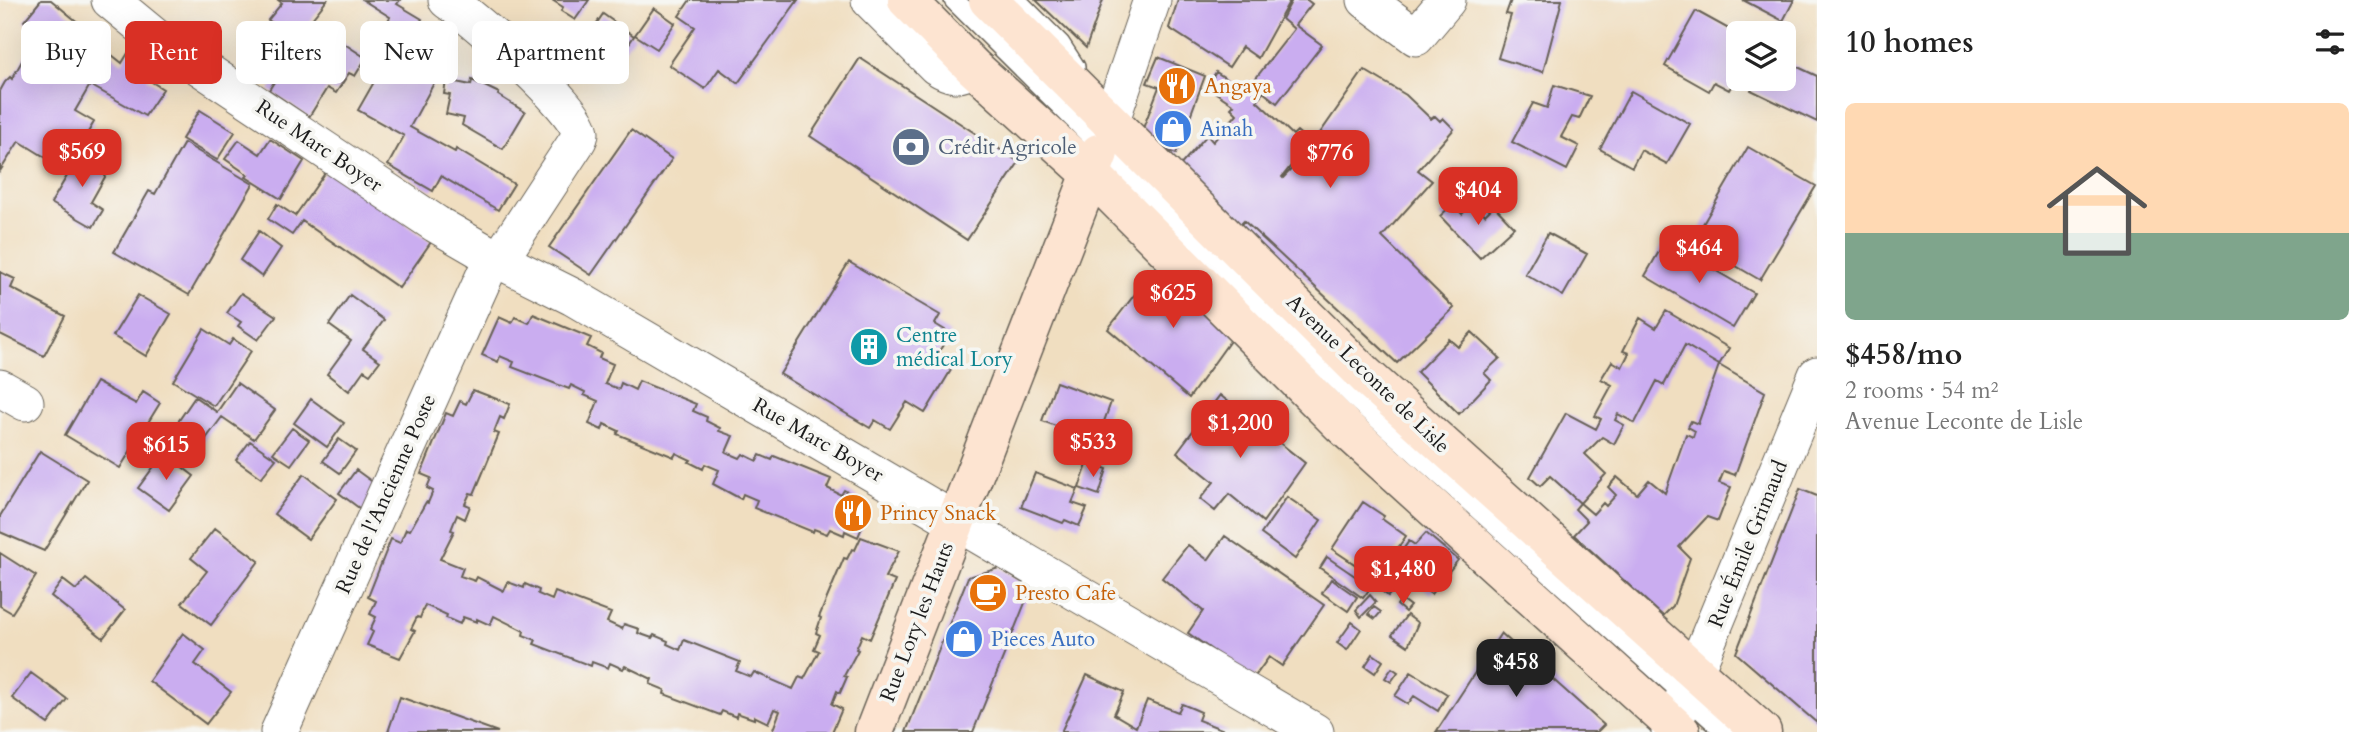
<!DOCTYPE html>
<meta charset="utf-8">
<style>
body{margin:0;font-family:Cardo,serif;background:#f6f6f6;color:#222;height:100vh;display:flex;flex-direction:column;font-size:26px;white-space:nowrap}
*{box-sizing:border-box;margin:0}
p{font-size:23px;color:#767676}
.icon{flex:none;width:38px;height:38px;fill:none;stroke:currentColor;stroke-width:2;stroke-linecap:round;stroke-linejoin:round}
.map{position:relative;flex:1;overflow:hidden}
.sheet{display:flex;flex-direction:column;background:#fff;width:560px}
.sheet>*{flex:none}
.top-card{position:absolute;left:21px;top:21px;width:665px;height:63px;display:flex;gap:14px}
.fabs{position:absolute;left:1726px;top:21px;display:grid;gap:14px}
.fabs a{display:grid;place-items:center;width:70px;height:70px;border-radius:10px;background:#fff;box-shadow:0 7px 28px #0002;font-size:35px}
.price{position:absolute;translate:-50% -60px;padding:0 16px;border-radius:14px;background:#d93025;color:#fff;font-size:23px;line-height:46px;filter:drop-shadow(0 2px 4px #0008)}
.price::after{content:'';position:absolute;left:50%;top:42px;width:21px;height:16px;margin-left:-10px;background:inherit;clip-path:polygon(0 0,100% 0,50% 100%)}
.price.on{background:#222;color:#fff}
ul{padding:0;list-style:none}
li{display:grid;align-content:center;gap:14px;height:371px;padding:0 28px}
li+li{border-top:2px solid #e0e0e0}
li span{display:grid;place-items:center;height:217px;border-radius:10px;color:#555}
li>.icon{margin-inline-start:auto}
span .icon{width:126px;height:126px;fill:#fffc;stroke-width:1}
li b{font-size:30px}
h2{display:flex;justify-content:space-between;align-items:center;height:84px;padding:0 28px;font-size:30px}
.chip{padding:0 24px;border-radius:10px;background:#fff;box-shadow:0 7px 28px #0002;font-size:24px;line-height:63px}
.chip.on{background:#d93025;color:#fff}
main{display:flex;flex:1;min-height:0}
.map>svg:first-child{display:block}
.building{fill:#caadf0}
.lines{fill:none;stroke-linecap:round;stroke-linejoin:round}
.lane-casing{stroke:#666055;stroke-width:22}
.street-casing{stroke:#666055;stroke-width:39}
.secondary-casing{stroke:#666055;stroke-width:41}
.lane{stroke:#fff;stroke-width:19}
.street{stroke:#fff;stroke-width:37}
.secondary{stroke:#fde4d1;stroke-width:38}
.labels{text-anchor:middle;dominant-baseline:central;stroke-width:7;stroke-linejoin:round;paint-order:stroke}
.food-label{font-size:21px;fill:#c56008;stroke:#f6f6f2;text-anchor:start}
.shop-label{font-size:21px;fill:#366cbe;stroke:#f6f6f2;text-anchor:start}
.street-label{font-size:21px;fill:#1c1c1c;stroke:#f6f6f2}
.service-label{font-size:21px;fill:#4e5e75;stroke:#f6f6f2;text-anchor:start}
.culture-label{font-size:21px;fill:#0d838f;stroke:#f6f6f2;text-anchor:start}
</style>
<main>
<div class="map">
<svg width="1817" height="732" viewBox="0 0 1817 732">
<rect width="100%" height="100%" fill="#f6f6f2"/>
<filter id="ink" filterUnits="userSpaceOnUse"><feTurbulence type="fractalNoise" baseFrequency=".0143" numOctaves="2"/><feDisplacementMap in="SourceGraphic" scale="14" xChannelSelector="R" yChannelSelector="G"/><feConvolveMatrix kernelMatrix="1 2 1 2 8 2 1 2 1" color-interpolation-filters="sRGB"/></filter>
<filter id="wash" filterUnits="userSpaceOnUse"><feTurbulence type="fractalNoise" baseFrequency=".00686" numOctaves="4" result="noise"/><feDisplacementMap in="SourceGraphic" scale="28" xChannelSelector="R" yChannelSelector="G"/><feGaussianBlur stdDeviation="1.57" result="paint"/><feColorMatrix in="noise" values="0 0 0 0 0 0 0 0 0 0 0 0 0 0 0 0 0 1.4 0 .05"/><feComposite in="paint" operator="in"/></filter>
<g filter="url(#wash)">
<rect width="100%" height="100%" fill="#f0dec0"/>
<g id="blocks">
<!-- building -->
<path class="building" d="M41,0H51L86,29L83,32L122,63L133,45L158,62L147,79L163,89L145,116L90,85L75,111L94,122L66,170L19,141L0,171V91L5,82L10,77L12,79L28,50L55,65L63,55L24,21Z
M278,0H327L296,39L287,33L280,43L269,36L276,25L268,20L282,3Z
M363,0H400L397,4L422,19L402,53L440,72L410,127L455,152L456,149L514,184L498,210L441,176L433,191L388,165L404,136L358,110L394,47L378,38L390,17Z
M552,0H589L575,20L561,11L563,7Z
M690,0H798L738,83L719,69L705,89L669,65L695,27L679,16Z
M1036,0H1103L1086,48Z
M1178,0H1290L1258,58L1242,47L1229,67L1169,28Z
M1292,0H1307L1312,4L1295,25L1322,45L1277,103L1263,92L1257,101L1293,135L1297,131L1304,137L1300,141L1306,147L1282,177L1283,178L1304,156L1364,70L1406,95L1431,119L1435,116L1440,121L1443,118L1454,129L1418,170L1432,181L1382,237L1454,308L1397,363L1244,221L1239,226L1178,168L1207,135L1213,142L1237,114L1231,108L1234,105L1207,87L1216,72L1242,89L1249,81L1252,83L1294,29L1282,19Z
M1511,0H1562L1543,72L1498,58L1511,15L1506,14Z
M1743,0H1794L1783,21Z
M654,8L675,23L657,49L635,35Z
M1696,11L1738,34V74L1729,90L1714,82L1709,91L1665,66Z
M603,14L634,36L609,74L578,51Z
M334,37L366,58L355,76L349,73L336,93L327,88L309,117L269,90L300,41L323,56Z
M1158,57L1205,76L1176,154L1148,143L1142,131L1159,87L1147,83Z
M860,58L1019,162L967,240L810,136Z
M1783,60L1817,76V122L1751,90L1756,79H1783Z
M446,80L471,85L472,80L499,93L498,95L525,112L503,149L462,125L464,118L446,114L450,95L444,94Z
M1554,85L1590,96L1579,119L1572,117L1561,137L1579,146L1567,170L1512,142L1533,103L1547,108Z
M1631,91L1690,124L1667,164L1641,150L1632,167L1600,149Z
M200,110L235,132L217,160L182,139Z
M631,130L672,159L591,275L549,247Z
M270,139L304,161L281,199L246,177L248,175L225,159L239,140L260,154Z
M184,143L253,184L189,295L114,252L149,191L155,194Z
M1748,147L1816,186L1760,280L1693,241Z
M82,151L110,168L91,202L103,210L93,227L51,203Z
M328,169L431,242L399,288L302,221L292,235L268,219L277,204L295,216Z
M1474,202L1485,215L1494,206L1514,227L1480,258L1440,216L1453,204L1462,214Z
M259,231L281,248L262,277L240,260Z
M1548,233L1587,254L1563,296L1525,274Z
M1665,241L1754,293L1733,328L1645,276Z
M849,262L940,315L935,324L950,333L934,360L951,370L925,413L907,402L890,429L875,420L870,428L780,374Z
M1159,263L1237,331L1189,398L1108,329Z
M0,272L15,279L11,288L65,316L44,356L0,334Z
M241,293L276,316L258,340L238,326L241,322L227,313Z
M138,295L171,314L146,356L113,336Z
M350,295L384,320L363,349L380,361L370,374L364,370L349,391L327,374L351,341L329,325Z
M1666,311L1729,348L1719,365L1685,345L1664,385L1657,381L1635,423L1618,414L1615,420L1624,425L1614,444L1602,437L1585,454L1606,474L1580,503L1550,476L1540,486L1530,477L1566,413L1596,429L1601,419L1595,416L1612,385L1601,379L1612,361L1622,367L1629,353L1623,351L1640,318L1656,328Z
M533,314L591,338L587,346L601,353L599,358L613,364L605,384L619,389L621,383L635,390L639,381L696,404L693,411L707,417L706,421L720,428L719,431L733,436L726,452L740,458L743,454L757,461L760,455L772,460L774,456L831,479L827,488L841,495L844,490L859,498L858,500L871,506L858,537L845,531L844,535L830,529L827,534L814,529L813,532L754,508L757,500L743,494L741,499L713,484L719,470L705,464L703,469L689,462L691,460L676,453L674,457L617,434L619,431L604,424L602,430L589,424L598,401L584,395L585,392L571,385L569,389L512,367L514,362L500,356L498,362L482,355L499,317L512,323L515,317L529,323Z
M204,329L229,345L233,339L251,351L214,406L173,381Z
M1472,332L1500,358L1484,373L1491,380L1459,414L1417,372L1449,339L1458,347Z
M1719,365L1765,392L1735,475L1724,471L1719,483L1731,487L1718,521L1707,517L1679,547L1690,558L1673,606L1663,616L1574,535L1587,521L1575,509L1580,503L1593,514L1603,503L1606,506L1616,495L1608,487L1617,477L1637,494L1649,480L1665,493L1686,434L1693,437L1695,431L1688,427L1691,421L1698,424Z
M96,382L136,404L143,392L160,403L120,468L65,435Z
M1056,382L1111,402L1097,441L1042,421Z
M237,383L275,410L254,439L222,417L199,448L173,429L195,397L217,412Z
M473,390L510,404L504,419L500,417L494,432L499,434L474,494L470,493L465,504L470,506L465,519L457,515L451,530L454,531L440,559L463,568L460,576L475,581L477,577L504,591L508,582L524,588L525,584L539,590L538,594L552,600L555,592L611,613L607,622L622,629L624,624L639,629L638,633L652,638L654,635L668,641L667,644L680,650L684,640L740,662L736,671L751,677L754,672L793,689L799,677L804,679L819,651L814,649L820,635L816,633L821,618L819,617L844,558L847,559L852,549L855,550L861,537L899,551L885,577L895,581L870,639L862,635L856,649L858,650L844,676L847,677L840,693L837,691L832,704L842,709L832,732H772L780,711L774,709L768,723L754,716V719L737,713L736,717L722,711L720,715L664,694L665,690L650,684L652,679L625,666L623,669L610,663L608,668L592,662L591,666L534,644L536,640L523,635L524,631L494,616L490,625L477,619V622L463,617L460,624L446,618L447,615L425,605L420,618L417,617L411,629L415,631L400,658L367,645L373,632L370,630L376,617L370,614L376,601L368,597L391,539L400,543L406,529L410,530L426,502L428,503L433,491L427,488L431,478L421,474L446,413L453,416L460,401L466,404Z
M1220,395L1305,463L1263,522L1229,494L1215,511L1200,499L1214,482L1177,452Z
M311,399L344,423L327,447L294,423Z
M292,428L309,440L291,465L273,453Z
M339,439L356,451L340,473L323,461Z
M250,441L276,459L261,478L236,460Z
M40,451L87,480L44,551L0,532V516Z
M164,453L194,476L169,510L138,488Z
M1088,462L1107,469L1099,495L1079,488Z
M356,470L378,486L367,514L339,493Z
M1035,473L1078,489L1072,503L1087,508L1079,526L1065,520L1063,523L1021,507Z
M304,474L337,499L308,539L274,514Z
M1800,489L1817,496V723L1736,653Z
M1287,497L1321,520L1295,559L1261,534Z
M1363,502L1384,516L1382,519L1406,536L1377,579L1332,549Z
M215,528L259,561L211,625L182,603L207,571L191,558Z
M1426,533L1458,560L1431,594L1414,581L1402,593L1395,588L1388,596L1377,587L1409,541L1415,545Z
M1225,536L1324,605L1282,666L1269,657L1253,679L1188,633L1203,611L1162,578L1188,545L1208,560Z
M0,553L36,576L12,613L0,606Z
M1327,557L1371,587L1363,598L1320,568Z
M999,568L1031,588L973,732H906L968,577Z
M86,579L125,610L103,638L51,596L63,580L76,590Z
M1331,579L1357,597L1348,611L1322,593Z
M1370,595L1376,602L1361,617L1356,610Z
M1401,599L1410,606L1405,612L1397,605Z
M1374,607L1381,612L1375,619L1368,614Z
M1407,615L1418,623L1408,646L1392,635Z
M1352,622L1361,629L1347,650L1337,643Z
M183,633L205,650L195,664L231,692L206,724L149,681Z
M1501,633L1604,725L1597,732H1436Z
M1373,654L1383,661L1375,673L1365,666Z
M1392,668L1398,672L1391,682L1385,678Z
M1411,672L1447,694L1438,711L1414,696L1408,704L1395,696Z
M31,673L67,699L48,724L12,698Z
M1087,675L1124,692L1114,714L1136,727L1147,700L1178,712L1182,704L1194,709L1201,712L1198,720L1229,732H1061Z
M400,697L498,732H388Z"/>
</g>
</g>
<g filter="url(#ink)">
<use href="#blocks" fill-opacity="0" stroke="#666055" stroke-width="2"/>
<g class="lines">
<defs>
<path id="lane" d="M954,0L1360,403L1726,732
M1016,0L1060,44L1075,67"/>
<path id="street" d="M110,0L155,37L436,224L493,257L573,297L1315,732
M447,0C471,16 579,108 580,133C580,137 578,140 576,143L500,259
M870,0L936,66C950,75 960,78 973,67
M1366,0L1416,37L1447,0
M1111,120L1152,0
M0,388L25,402
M279,732L493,257
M1670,732L1817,375"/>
<path id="secondary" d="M907,0L973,67L1092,175L1341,424L1681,732
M988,0L1366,376L1762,732
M874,732L1099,153"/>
</defs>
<!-- lane casing -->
<use href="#lane" class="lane-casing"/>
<!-- street casing -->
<use href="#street" class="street-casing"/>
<!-- secondary casing -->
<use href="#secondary" class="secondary-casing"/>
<!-- lane -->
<use href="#lane" class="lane"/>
<!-- street -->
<use href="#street" class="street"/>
<!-- secondary -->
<use href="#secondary" class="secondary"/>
</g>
</g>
<!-- icons -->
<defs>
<symbol id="restaurant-disc" viewBox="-11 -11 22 22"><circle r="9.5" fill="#e8710a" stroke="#f6f6f2"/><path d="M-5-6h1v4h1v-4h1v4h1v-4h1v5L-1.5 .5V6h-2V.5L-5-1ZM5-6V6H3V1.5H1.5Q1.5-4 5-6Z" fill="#fff"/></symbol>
<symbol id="shop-disc" viewBox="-11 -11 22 22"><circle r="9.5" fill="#3f7fe0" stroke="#f6f6f2"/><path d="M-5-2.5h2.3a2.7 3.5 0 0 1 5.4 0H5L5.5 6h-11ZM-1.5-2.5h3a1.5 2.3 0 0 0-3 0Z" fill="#fff"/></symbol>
<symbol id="bank-disc" viewBox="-11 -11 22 22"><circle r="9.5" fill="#5c6f8a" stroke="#f6f6f2"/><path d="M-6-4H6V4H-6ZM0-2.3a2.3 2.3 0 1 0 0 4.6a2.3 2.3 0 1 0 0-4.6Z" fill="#fff"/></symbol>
<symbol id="building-disc" viewBox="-11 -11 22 22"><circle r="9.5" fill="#0f9aa8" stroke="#f6f6f2"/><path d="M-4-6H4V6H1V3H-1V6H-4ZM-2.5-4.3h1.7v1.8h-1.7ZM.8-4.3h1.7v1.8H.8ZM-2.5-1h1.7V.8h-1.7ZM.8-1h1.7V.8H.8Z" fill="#fff"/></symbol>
<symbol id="cafe-disc" viewBox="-11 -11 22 22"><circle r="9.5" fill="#e8710a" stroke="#f6f6f2"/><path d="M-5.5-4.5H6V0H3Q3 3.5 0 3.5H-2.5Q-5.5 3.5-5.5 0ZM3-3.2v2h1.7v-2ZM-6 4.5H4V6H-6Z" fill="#fff"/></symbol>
</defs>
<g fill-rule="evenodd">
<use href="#restaurant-disc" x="1155" y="64" width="44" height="44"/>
<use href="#shop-disc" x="1151" y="107" width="44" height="44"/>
<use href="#bank-disc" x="889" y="125" width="44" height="44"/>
<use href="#building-disc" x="847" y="325" width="44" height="44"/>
<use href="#restaurant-disc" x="831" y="491" width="44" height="44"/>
<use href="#cafe-disc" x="966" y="571" width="44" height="44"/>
<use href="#shop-disc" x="942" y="617" width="44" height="44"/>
</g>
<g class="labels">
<!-- food labels -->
<g class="food-label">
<text x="1204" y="86">Angaya</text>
<text x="880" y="513">Princy Snack</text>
<text x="1015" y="593">Presto Cafe</text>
</g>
<!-- shop labels -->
<g class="shop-label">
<text x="1200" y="129">Ainah</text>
<text x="991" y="639">Pieces Auto</text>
</g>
<!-- street labels -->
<g class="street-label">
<text transform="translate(319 146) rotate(34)">Rue Marc Boyer</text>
<text transform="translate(1368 374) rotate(44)">Avenue Leconte de Lisle</text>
<text transform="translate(818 440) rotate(30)">Rue Marc Boyer</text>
<text transform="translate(386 494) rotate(-66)">Rue de l'Ancienne Poste</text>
<text transform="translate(1748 544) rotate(-68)">Rue Émile Grimaud</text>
<text transform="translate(917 622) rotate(-69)">Rue Lory les Hauts</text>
</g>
<!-- service labels -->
<g class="service-label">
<text x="938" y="147">Crédit Agricole</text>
</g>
<!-- culture labels -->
<g class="culture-label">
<text x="896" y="335">Centre<tspan x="896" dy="24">médical Lory</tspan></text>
</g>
</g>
</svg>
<div class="fabs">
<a><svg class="icon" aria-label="layers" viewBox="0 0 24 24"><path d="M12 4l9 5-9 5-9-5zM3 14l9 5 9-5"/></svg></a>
</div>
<b class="price" style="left:82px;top:189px">$569</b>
<b class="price" style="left:1330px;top:190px">$776</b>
<b class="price" style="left:1478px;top:227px">$404</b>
<b class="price" style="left:1699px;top:285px">$464</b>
<b class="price" style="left:1173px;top:330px">$625</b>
<b class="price" style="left:1240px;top:460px">$1,200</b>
<b class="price" style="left:1093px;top:479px">$533</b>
<b class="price" style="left:166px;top:482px">$615</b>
<b class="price" style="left:1403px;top:606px">$1,480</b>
<b class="price on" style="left:1516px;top:699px">$458</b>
<div class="top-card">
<a class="chip">Buy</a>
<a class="chip on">Rent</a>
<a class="chip">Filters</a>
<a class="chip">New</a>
<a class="chip">Apartment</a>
</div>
</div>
<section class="sheet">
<h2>10 homes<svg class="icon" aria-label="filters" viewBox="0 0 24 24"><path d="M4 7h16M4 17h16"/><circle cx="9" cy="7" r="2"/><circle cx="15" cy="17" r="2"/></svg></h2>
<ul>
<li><span style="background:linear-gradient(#ffd9b3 60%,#7fa58c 0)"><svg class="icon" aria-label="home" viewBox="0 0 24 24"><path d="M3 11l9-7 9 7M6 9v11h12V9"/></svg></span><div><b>$458/mo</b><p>2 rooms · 54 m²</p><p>Avenue Leconte de Lisle</p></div></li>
</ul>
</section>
</main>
